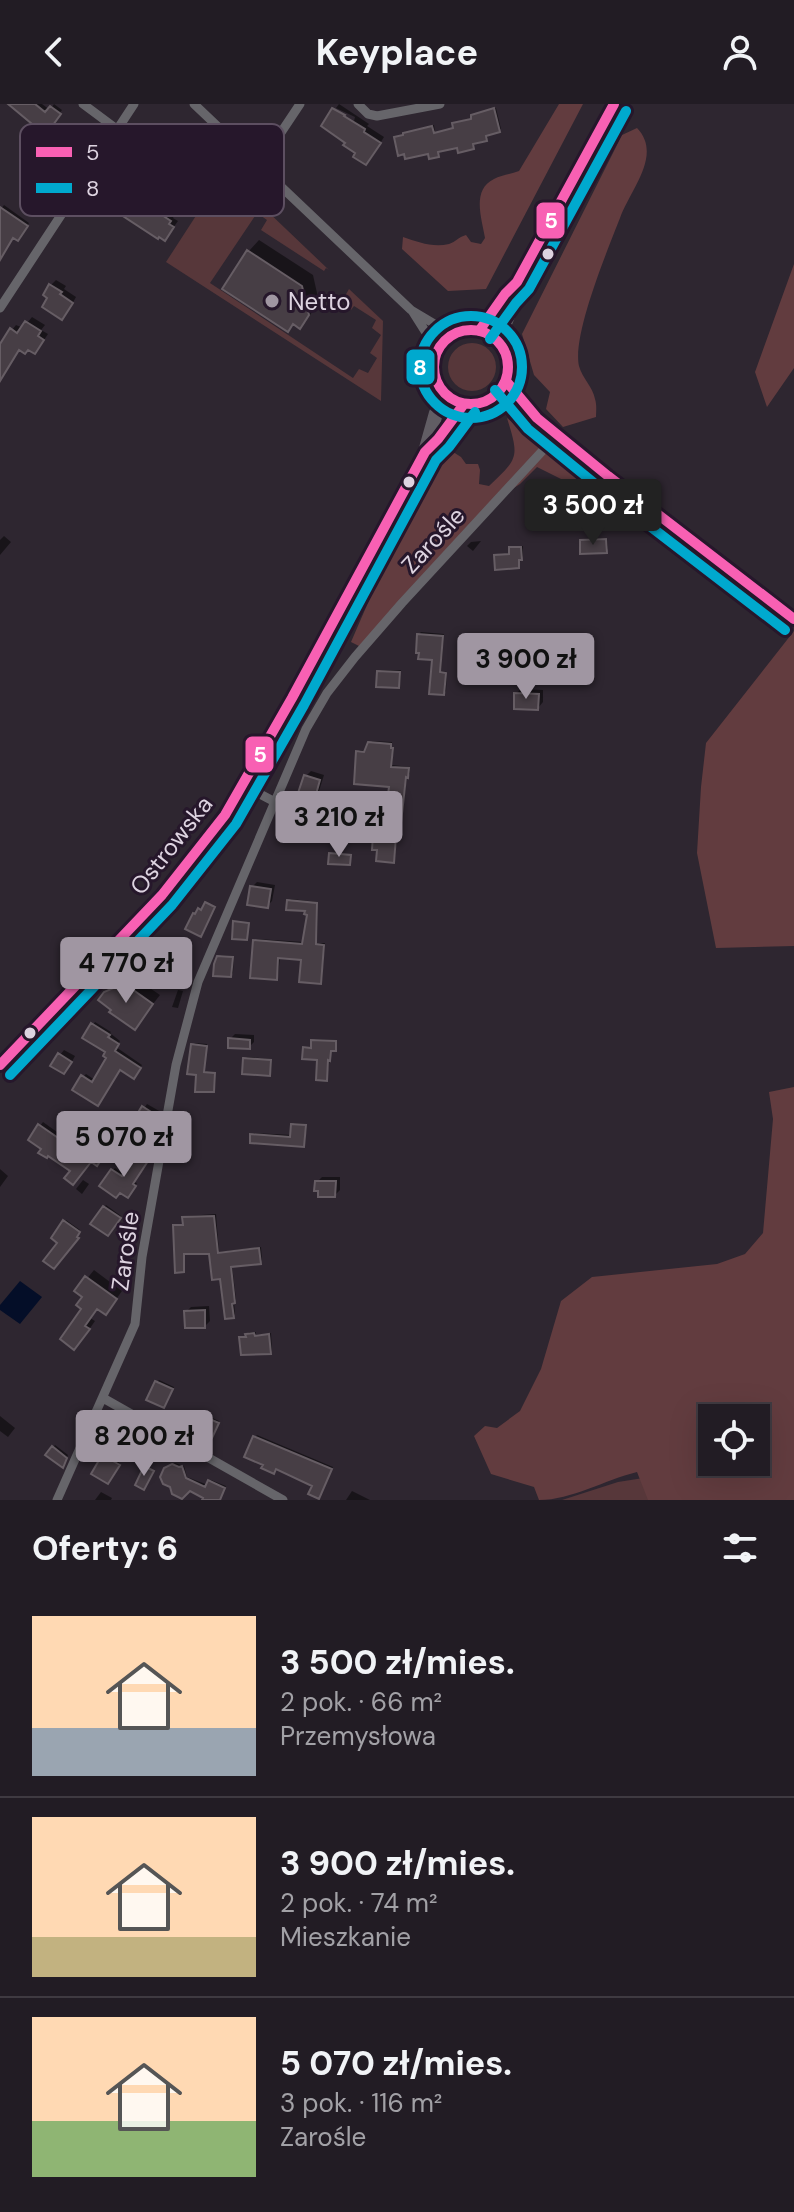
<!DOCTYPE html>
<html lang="pl">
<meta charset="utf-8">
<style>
body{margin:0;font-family:"DM Sans",sans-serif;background:#2e2931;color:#f1f3f6;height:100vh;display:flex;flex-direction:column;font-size:30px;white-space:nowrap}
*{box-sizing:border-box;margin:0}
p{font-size:26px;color:#a2a1a6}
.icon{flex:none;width:44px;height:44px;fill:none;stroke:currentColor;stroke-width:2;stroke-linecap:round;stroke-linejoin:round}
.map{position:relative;height:1396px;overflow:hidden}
.details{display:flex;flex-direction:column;background:#221c24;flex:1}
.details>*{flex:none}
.buttons{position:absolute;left:698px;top:1300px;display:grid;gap:16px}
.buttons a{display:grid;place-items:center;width:72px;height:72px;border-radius:0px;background:#221c24;box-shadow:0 8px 32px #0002,0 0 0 2px #3f3a41;font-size:40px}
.price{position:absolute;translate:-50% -68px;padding:0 18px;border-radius:8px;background:#a096a2;color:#111;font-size:26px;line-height:52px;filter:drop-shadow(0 2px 4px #0008)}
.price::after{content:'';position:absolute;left:50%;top:48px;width:24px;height:18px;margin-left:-12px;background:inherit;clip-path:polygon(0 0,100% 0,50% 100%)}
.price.selected{background:#222;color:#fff}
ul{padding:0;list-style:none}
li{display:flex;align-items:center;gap:24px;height:200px;padding:0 32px}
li+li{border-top:2px solid #3f3a41}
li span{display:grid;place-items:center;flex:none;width:224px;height:160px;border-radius:0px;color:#555}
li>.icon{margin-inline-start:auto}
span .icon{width:96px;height:96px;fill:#fffc;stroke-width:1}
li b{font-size:34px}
h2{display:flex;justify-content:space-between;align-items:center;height:96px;padding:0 32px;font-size:34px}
header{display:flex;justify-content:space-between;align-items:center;height:104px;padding:0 32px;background:#221c24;font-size:36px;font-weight:700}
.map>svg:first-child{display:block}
.green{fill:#57373a}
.forest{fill:#623c3f;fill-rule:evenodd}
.water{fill:#040e28}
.shadow{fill:#0007}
.building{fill:#473e45;stroke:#665d64;stroke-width:2}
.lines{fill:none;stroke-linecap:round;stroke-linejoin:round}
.street{stroke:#66656a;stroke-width:9}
.secondary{stroke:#615d64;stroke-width:14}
.bus-1-casing{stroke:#26172b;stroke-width:16}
.bus-2-casing{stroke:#26172b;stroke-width:16}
.bus-1{stroke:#f860b3;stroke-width:10}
.bus-2{stroke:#00a9ce;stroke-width:10}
.bus-dot{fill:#ddd3e0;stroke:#26172b;stroke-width:3}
.poi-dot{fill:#a096a2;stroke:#26172b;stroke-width:3}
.labels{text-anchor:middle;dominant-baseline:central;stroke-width:6;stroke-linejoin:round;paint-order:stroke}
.poi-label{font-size:24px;fill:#ddd3e0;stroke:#26172b;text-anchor:start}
.street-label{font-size:24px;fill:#ddd3e0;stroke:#26172b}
.key{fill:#26172b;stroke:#5d4f61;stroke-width:2}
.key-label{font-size:22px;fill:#ddd3e0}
.line-badge{stroke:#26172b;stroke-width:3}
.badge-label{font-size:22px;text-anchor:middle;font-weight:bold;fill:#fff}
</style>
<header><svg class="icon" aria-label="back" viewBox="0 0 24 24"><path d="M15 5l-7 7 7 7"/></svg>Keyplace<svg class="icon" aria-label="person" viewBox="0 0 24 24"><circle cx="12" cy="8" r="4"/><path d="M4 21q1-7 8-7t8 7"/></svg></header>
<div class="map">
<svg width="794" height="1396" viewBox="0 0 794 1396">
<rect width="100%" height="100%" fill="#2e2630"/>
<!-- green -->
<path class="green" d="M225,67L329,166L326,164L324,167L261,126L267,116L257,109L210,179L353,274L359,265L368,269L377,254L370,249L381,231L372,224L376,216L354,202L351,206L346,200L345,192L349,185L383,217L381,297L166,158Z
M448 263a24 24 0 1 1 48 0a24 24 0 1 1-48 0Z
M688,1367L794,1386V1396H562L618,1378Z"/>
<!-- forest -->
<path class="forest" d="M559,0H583L486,185L448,187L402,145L403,133C418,138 433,144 449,140C456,138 458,133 466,131L471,138L481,140L485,134C482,115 471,86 494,75C501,71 511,70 519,67Z
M637,24C663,51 630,86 620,114C608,145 572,231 579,262C582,274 593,283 595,295C597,301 596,308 596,313L563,323L546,305L550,288L534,271L522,230L622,31Z
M794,160V264L767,303L755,268Z
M507,314L612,394L616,400L609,404L563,376L537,363L520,380L497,395L361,543L351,538L415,390L428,380L450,346L461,353L466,360H478L480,366L479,380L489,382C519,354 519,353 507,314Z
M794,527V842L716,844L697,749L701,683L706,639Z
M794,983V1396H648L637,1368C604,1376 572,1396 539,1396L534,1383L491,1370L474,1332L485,1322L497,1324L520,1307L541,1265L561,1197L592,1173L717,1160L745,1150L763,1129L773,1015L769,988ZM712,1314H756V1358H712Z"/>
<!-- water -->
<path class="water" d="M20,1177L42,1193L20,1220L0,1206V1201Z"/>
<!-- shadow -->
<path class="shadow" d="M11,0H42L50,6L54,0L62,6L45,30Z
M339,0L369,20L367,22L384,33L371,54L358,48L347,38L333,7L354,17L355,13L336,4Z
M496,4L501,25L487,29L488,33L486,35L474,38L473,43L458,41L439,46L438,51L396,34L407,28L434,21L435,28L455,24L456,18L473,14L475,10Z
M111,73L116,76L118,74L174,112L173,114L178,117L165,135L106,78Z
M4,101L29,119L21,132H14L0,157V106Z
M259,136L313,171L319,198L310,211L299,222L294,219L287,226L249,147Z
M56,176L66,182L64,185L76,193L67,209L51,181Z
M32,213L45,221L41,226L48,230L40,242L20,244L0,274V245L12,226L16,221L23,224Z
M4,432L11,438L0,451V436Z
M607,434L608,445L606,447L582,437L584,435Z
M481,437L473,447L467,442L471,438Z
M513,442H523V452L518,462L497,452L498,450L511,449Z
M421,528L444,530L441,567L447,568L446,587L444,589L434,555L419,530Z
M381,566H401L400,580L398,582L379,568Z
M521,585L543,586V598L538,604L516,590Z
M372,637L392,638V643H394L392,661L410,663V670L407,672L402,715L398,717L395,755L393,757L376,713L368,705L370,703L388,705L391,681L358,648L360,646L367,647Z
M311,667L324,671L319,687L314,692L306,672Z
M257,778L275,781L272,797L267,802L252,783Z
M291,795L318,798L317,839H325L322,876L320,878L303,854L280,853L278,872L276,874L255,837L257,835L304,838L309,809L307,806L289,797Z
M180,846L187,850L174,867L168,863Z
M221,851L234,852L233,869L231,871L219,853Z
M125,875L138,876L160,891L135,923L106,889L114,880Z
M178,886L183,887L178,904L172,903Z
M95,918L111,928L110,929L120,937L116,943L142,961L136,970L120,964L100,997L83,973L86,970L95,976L109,954L108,948L93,921Z
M235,930L254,931V938L249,943L230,935Z
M315,935L337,936V943L332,945L326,975L319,954L305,944L313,943Z
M195,939L207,940L204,967L216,968L215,984L213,986L198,970L193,941Z
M64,946L75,952L69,963L60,951Z
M247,953L272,955L271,968L269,970L245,955Z
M147,1000L161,1008L154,1020L147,1021L132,1045L124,1025L127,1022L131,1024Z
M43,1018L71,1038L76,1031L104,1049L100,1056H91L73,1066L40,1022Z
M294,1019L307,1020L305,1039L303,1041L252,1031L254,1029L292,1031Z
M139,1049L148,1054L134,1078L137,1079L129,1090L113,1066L115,1064L125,1071Z
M0,1065L8,1072L0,1083Z
M322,1073H340V1086L335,1091L317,1078Z
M83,1076L89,1080L82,1090L76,1085Z
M106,1101L121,1112L110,1128L104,1103Z
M216,1110L219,1148L261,1143L262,1156L260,1158L232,1161L236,1195L234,1198L235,1210L233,1212L222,1173L211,1148H185V1164L183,1166L176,1122L185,1120L186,1112Z
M66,1116L80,1126L77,1130L79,1131L71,1143L53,1134Z
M94,1166L122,1187L112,1201L99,1203L90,1214L95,1217L81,1237L85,1193L77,1187Z
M209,1202L210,1217L205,1222L186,1208L191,1203Z
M249,1228H256V1231L271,1229L272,1246L271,1248L241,1234L247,1232Z
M159,1276L174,1283L166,1300L157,1278Z
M201,1309L219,1317L213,1330L200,1311Z
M0,1312L15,1324L8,1333L0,1327Z
M257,1331L333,1363L320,1390L315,1381L277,1363L274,1368L255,1333Z
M55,1341L68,1351L64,1360L48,1350Z
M106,1350L120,1359L110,1376L104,1352Z
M175,1359L184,1362L187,1373L208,1381L211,1376L226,1382L219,1396H205L206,1393L169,1363Z
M352,1387L370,1396H346Z
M101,1388L112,1394L111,1396H95Z"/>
<!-- building -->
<path class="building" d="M8,0H35L45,8L50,2L61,10L42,36L28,26L32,20Z
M332,4L345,11L344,12L365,25L364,28L381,39L366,61L353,53L355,49L343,41L345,39L321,22Z
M494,4L500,28L486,32L487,37L473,40L474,45L458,49L457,44L438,48L439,53L429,55L428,50L405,55L404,50L398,52L394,33L403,31V29L432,22L434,29L453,24L452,19L471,15V11Z
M105,77L110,80L111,78L171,117L169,120L174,123L165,137L159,133L158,135L100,97L102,95L96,91Z
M0,103L28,122L18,137L13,134L0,156Z
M247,146L302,182L309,211L300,225L293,220L288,228L222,185Z
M49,180L62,188L60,190L73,199L62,216L42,203L47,194L43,191Z
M25,217L41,227L38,232L44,236L35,250L28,246L25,250L19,246L0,277V240L10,224L17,229Z
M606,435L607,449L580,450V436Z
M509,443H521L522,456H519V464L495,466L494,451L509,450Z
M417,530L443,532L440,568L446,569L444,591L429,590L432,556L418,555L419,549H416Z
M377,567L400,568L399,584L376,583Z
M514,589L539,590L538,606L514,605Z
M368,638L391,640V644H393L391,663L409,664L408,674L406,673L401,719H397L394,759L376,757L377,746H372L374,715L365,714L366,704L386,706L389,683L354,680L356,647L364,648Z
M304,671L320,676L315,694L298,689Z
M329,749L351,751L350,761L328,760Z
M250,782L271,785L268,804L247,801Z
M287,796L317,799L316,840L324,841L321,880L299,878L301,856L278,854L277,876L250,874L253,836L302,840L307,811L304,810L305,807L286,806Z
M205,798L215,803L201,833L185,825L193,809L195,810L198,804L201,806Z
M233,817L249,819L247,836L232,835Z
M217,852L233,853L231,873L213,872L214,860Z
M118,882L129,883L153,900L135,926L109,908L111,906L98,896L104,888Z
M91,919L110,931L108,933L119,940L115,947L141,964L134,975L120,966L98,1002L72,986L81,971L92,978L106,954L103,952L105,948L82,934Z
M228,934L250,936V945L228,944Z
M311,936L336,937V947H331L330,957L328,956L327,977L316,976L317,956L302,955L303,943L311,944Z
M191,940L207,942L204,968L215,969L214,988H195L196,971L187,970Z
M58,949L72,958L64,970L50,962Z
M243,954L271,956L270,972L242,970Z
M142,1002L159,1013L151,1026L146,1023L129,1051L116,1043L120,1035L117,1033L122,1024L127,1027Z
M38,1020L67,1040L71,1033L103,1053L97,1062L91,1058L73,1081L64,1074L70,1067L48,1052L47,1054L38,1049L41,1045L28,1036Z
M291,1020L306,1021L304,1043L250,1039V1030L290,1033Z
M136,1050L148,1057L133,1080L136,1082L128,1094L120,1089L116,1094L99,1082L111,1065L122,1072Z
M315,1077H336L335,1093H318V1087H314Z
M103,1102L121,1114L108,1132L90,1120Z
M214,1112L218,1149L259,1144L261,1160L231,1163L235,1199L232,1200L234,1214L225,1215L220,1175L212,1176L209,1150H184V1168L175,1169L173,1121H183L182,1113Z
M63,1116L80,1128L77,1133L79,1134L54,1165L43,1157L57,1139L51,1134Z
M85,1172L117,1195L106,1211L97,1205L85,1222L90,1225L74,1246L60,1235L81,1205L76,1201L82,1193L74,1187Z
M205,1206V1224H185L184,1207Z
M254,1229L255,1232L269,1230L271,1250L241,1251L239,1233H246L245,1230Z
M155,1277L173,1285L164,1304L146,1296Z
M198,1310L219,1319L212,1334L206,1332L205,1334L191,1325Z
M253,1332L332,1365L319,1395L308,1390L312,1382L276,1365L274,1370L261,1364L263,1361L244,1353Z
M52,1342L67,1354L63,1364L45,1351Z
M102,1351L120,1361L108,1380L91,1370Z
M172,1360L179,1363L182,1362L186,1374L205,1383L208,1376L225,1384L220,1396H202L203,1394L190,1387L182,1395L172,1390L170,1383L163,1380L160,1373L164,1364Z
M144,1362L154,1367L144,1386L135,1381Z"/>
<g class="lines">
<!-- street -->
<path class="street" d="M83,0L118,26
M194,0L411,206L453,231
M358,0L368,10L377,12L440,0
M258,63L300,0
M0,204L134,0
M413,208L425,227L439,245
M243,681L275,698
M103,1294L283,1396
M57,1396L135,1220L142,1153L176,961L198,878L306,625L327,589L355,553L402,499L557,331"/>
<!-- secondary -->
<path class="secondary" d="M434 263a37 37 0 1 1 74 0a37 37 0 1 1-74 0Z
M479,227L505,190L517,178L614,0
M498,237L514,197L517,178
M506,277L537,314L608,372L794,515
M495,292L513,304L533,313
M425,348L438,335L464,300
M0,961L162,791L225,711L292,594L425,348L436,309L445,289"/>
<defs>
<path id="bus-1" d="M434 263a37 37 0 1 1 74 0a37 37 0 1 1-74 0Z
M479,227L505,190L517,178L614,0
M506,277L537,314L608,372L794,515
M0,961L162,791L225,711L292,594L425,348L438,335L464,300"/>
<path id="bus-2" d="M420 263a51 51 0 1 1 102 0a51 51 0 1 1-102 0Z
M490,235L516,199L529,185L626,7
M495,286L528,325L599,383L785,526
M10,971L172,801L236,720L304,601L436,356L449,343L475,308"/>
</defs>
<!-- bus-1 casing -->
<use href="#bus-1" class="bus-1-casing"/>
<!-- bus-2 casing -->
<use href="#bus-2" class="bus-2-casing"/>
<!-- bus-1 -->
<use href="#bus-1" class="bus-1"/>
<!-- bus-2 -->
<use href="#bus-2" class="bus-2"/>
</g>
<!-- markers -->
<g class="bus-dot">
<circle cx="548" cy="150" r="7"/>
<circle cx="409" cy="378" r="7"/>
<circle cx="30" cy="929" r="7"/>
</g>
<circle class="poi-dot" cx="272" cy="197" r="8"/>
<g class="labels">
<!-- poi labels -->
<g class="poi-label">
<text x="288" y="197">Netto</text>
</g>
<!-- street labels -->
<g class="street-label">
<text transform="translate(433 436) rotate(-47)">Zarośle</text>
<text transform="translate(171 741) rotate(-52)">Ostrowska</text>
<text transform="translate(125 1147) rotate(-82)">Zarośle</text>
</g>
</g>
<!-- legend -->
<rect x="20" y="20" width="264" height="92" rx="12" class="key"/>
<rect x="36" y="43" width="36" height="10" fill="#f860b3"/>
<rect x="36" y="79" width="36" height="10" fill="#00a9ce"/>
<g class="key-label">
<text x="86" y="56">5</text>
<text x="86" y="92">8</text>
</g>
<g class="line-badge">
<rect x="535" y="97" width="31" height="39" rx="8" fill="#f860b3"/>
<rect x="405" y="244" width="31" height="38" rx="8" fill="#00a9ce"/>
<rect x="244" y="631" width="31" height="39" rx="8" fill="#f860b3"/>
</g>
<g class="badge-label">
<text x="551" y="124">5</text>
<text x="420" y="271">8</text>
<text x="260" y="658">5</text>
</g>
</svg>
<div class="buttons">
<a><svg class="icon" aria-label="locate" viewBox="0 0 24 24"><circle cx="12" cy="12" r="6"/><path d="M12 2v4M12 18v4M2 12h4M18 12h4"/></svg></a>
</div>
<b class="price selected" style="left:593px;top:443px">3 500 zł</b>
<b class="price" style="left:526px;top:597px">3 900 zł</b>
<b class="price" style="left:339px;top:755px">3 210 zł</b>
<b class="price" style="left:126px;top:901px">4 770 zł</b>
<b class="price" style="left:124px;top:1075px">5 070 zł</b>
<b class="price" style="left:144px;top:1374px">8 200 zł</b>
</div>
<section class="details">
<h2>Oferty: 6<svg class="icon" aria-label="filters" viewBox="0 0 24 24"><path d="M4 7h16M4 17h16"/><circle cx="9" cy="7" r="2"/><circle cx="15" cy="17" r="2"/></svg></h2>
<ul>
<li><span style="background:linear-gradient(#ffd9b3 70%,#9aa5b1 0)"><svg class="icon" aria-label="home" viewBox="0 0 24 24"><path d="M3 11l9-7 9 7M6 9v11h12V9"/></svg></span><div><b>3 500 zł/mies.</b><p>2 pok. · 66 m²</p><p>Przemysłowa</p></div></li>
<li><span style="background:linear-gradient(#ffd9b3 75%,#c2b280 0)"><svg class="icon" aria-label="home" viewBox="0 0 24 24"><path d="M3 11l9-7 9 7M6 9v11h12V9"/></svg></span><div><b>3 900 zł/mies.</b><p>2 pok. · 74 m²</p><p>Mieszkanie</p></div></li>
<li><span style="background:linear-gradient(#ffd9b3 65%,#8fb573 0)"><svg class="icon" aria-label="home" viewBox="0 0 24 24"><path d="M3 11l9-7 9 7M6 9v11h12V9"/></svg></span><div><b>5 070 zł/mies.</b><p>3 pok. · 116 m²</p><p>Zarośle</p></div></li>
</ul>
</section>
